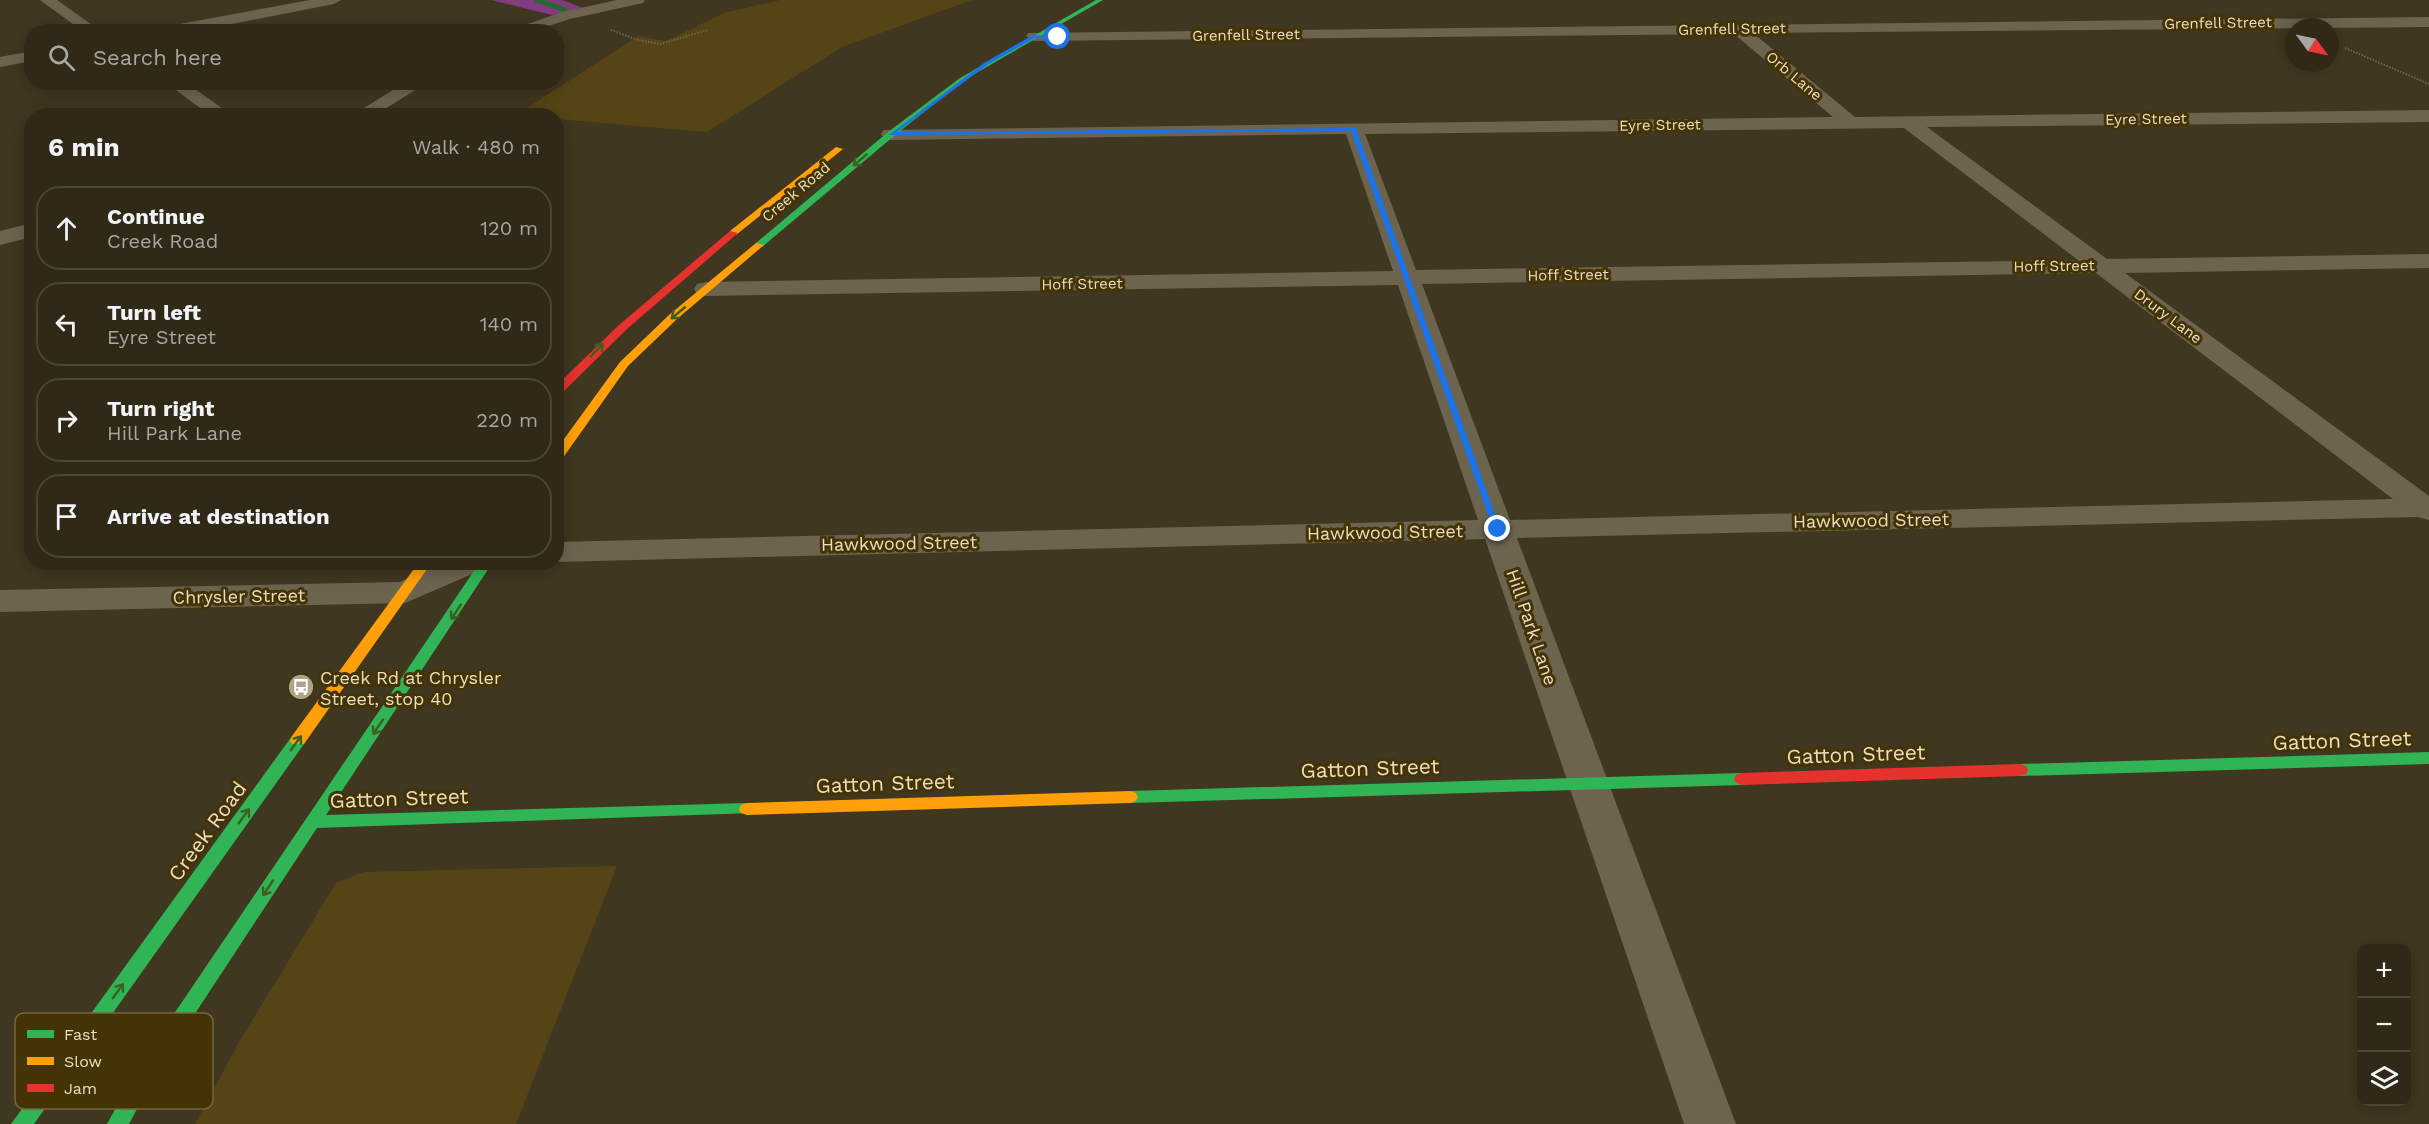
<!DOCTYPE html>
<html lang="en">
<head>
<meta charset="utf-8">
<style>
	:root { --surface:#302918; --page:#383121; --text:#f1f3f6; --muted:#a8a6a2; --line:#4b4537 }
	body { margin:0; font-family:"Work Sans",sans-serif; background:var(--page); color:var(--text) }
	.controls { position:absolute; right:18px; bottom:18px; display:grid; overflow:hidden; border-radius:12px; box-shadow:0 3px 15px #0003 }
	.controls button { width:54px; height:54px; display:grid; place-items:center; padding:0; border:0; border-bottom:2px solid var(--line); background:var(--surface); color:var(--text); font:30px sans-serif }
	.compass { position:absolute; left:2285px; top:18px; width:54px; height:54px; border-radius:50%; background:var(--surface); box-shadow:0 3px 15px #0003; rotate:123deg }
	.stop { position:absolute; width:18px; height:18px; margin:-14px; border:4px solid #1a73e8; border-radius:50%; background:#fff }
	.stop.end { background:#1a73e8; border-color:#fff; box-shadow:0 2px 6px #0008 }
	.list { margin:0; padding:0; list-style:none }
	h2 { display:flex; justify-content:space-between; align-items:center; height:78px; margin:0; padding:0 24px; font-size:26px }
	h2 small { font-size:20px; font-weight:400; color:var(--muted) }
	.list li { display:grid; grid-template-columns:39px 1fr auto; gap:18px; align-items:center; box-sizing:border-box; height:84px; margin:0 12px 12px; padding:0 12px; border:2px solid var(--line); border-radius:24px }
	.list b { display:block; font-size:22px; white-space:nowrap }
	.list p { margin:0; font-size:20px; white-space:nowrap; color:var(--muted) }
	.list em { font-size:20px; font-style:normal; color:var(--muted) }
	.icon { flex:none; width:33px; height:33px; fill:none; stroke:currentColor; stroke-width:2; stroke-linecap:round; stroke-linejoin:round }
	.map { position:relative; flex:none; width:2429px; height:1124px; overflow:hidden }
	.search { position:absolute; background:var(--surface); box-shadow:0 3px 15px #0003; left:24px; top:24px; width:540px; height:66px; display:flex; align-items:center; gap:15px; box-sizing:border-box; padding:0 21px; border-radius:24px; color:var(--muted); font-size:22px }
	.panel { position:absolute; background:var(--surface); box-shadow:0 3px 15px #0003; left:24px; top:108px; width:540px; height:462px; border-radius:24px }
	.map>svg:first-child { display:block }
	.built { fill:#564416 }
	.green { fill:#833a81 }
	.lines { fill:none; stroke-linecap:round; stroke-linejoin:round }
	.stream { stroke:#206c2d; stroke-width:5 }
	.path { stroke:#6d6553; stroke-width:2; stroke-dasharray:1.5 1.5; stroke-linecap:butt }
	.street { fill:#6d6450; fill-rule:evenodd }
	.fast { fill:#30b455; fill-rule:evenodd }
	.slow { fill:#ff9f0a; fill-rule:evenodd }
	.jam { fill:#e5322d; fill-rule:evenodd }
	.oneway { stroke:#3d6021 }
	.route { fill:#1a73e8 }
	.labels { text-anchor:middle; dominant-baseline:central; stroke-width:6; stroke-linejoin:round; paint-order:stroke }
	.far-street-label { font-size:15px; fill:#eadec2; stroke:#443305 }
	.street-label { font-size:18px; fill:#eadec2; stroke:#443305 }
	.poi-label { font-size:18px; fill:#eadec2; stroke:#443305; text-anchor:start }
	.near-street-label { font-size:21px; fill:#eadec2; stroke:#443305 }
	.key { fill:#443305; stroke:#76663e; stroke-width:1.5 }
	.key-label { font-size:16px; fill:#eadec2 }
</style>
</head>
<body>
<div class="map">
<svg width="2429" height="1124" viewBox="0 0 2429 1124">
	<rect width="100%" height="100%" fill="#403720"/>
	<!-- built -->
	<path class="built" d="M 780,0 L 972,0 L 842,47 L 707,132 L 557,119 L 556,116 L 516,115 L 638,36 L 666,41 L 724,13 Z
		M 617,866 L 516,1124 L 195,1124 L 239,1042 L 336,883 L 364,872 Z"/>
	<!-- green -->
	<path class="green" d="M 491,0 L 562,0 L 583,8 L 552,15 Z"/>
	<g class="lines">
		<!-- stream -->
		<path class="stream" d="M 537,0 L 565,10"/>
		<!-- path -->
		<path class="path" d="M 507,0 L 520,5
			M 611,30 L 638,40 L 661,44 L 707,30
			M 2345,48 L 2429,84"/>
		<!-- street -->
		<path class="street" d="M 40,0 L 57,0 L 102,32 L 84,32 Z
			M 310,0 L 341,0 L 334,4 L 191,32 L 156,32 L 163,27 Z
			M 617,0 L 645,0 L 643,3 L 570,19 L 530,32 L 505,32 L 562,12 Z
			M 2429,17 L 2429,27 L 1753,33 L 1855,117 L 2429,110 L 2429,122 L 1927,127 L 2107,259 L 2429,254 L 2429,268 L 2125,273 L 2429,496 L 2429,520 L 2417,517 L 1517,538 L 1736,1124 L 1684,1124 L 1485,539 L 556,562 L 556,542 L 1478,520 L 1398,285 L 706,296 L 697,294 L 694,289 L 697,284 L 706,282 L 1393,271 L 1346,134 L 891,140 L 884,138 L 881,134 L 884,130 L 1833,117 L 1734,34 L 1034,41 L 1026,36 L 1028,33 ZM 1904,128 L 2078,260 L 1416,270 L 1365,134 ZM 2096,273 L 2393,499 L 1510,520 L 1422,284 Z
			M 32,51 L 32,61 L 0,67 L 0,57 Z
			M 165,82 L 185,82 L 233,116 L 211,116 Z
			M 406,82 L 428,82 L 374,116 L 351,116 Z
			M 32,223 L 32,237 L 0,245 L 0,231 Z
			M 443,562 L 488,562 L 484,569 L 405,603 L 0,612 L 0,590 L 400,582 Z"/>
		<!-- fast -->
		<path class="fast" d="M 1096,0 L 1103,0 L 964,80 L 894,136 L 762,247 L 756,247 L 756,243 L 888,132 L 960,78 Z
			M 480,562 L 493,562 L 326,815 L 747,803 L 753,805 L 755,809 L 753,813 L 317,828 L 156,1073 L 129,1124 L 107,1124 L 142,1061 Z
			M 298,734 L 304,736 L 306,740 L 304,744 L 34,1124 L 11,1124 L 292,736 Z
			M 2429,752 L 2429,764 L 2020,776 L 2014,774 L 2012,770 L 2014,766 L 2020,764 Z
			M 1742,773 L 1748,775 L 1750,779 L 1748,783 L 1742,785 L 1130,803 L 1124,801 L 1122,797 L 1124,793 L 1130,791 Z"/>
		<!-- slow -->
		<path class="slow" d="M 836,147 L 843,149 L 736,235 L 730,235 L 730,231 Z
			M 756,243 L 764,245 L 677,319 L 628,366 L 560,462 L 556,463 L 556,450 L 620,362 L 669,315 Z
			M 419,562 L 432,562 L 304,744 L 292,744 L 290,740 L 292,736 Z
			M 1130,791 L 1136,793 L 1138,797 L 1136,801 L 1130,803 L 747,815 L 741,813 L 739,809 L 741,805 L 747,803 Z"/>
		<!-- jam -->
		<path class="jam" d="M 730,231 L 738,233 L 627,329 L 560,395 L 556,396 L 556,386 L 619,325 Z
			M 2020,764 L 2026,766 L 2028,770 L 2026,774 L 2020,776 L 1742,785 L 1736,783 L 1734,779 L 1736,775 L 1742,773 Z"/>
	</g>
	<!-- one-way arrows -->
	<defs><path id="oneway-shaft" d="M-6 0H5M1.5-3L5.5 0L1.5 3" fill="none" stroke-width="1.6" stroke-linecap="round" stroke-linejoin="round" transform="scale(1.5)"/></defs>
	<g class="oneway">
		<use href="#oneway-shaft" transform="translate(860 160) rotate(140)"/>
		<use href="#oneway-shaft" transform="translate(678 313) rotate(140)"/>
		<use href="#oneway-shaft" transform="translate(597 350) rotate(-46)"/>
		<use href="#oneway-shaft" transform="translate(456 612) rotate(123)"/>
		<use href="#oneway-shaft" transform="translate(378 727) rotate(124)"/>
		<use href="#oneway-shaft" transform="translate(296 743) rotate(-54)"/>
		<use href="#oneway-shaft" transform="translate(244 816) rotate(-54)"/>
		<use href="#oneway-shaft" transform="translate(268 888) rotate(124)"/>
		<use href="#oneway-shaft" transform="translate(118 991) rotate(-54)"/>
	</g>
	<!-- route -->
	<path class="route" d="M 1033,35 L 1060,37 L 1035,38 L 987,65 L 897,132 L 1356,128 L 1501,531 L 1493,529 L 1351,131 L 889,135 L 984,63 Z"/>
	<!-- icons -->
	<defs>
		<g id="bus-disc" transform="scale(1.35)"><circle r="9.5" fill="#aea489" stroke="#443305"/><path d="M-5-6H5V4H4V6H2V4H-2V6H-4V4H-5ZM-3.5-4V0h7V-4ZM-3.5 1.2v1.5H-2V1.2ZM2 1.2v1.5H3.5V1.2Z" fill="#fff"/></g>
	</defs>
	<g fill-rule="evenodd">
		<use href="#bus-disc" x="301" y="687"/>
	</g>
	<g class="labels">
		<!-- far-street labels -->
		<g class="far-street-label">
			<text transform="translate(2218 23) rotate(-1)">Grenfell Street</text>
			<text transform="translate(1732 29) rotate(-1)">Grenfell Street</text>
			<text transform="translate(1246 35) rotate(-1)">Grenfell Street</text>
			<text transform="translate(1794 76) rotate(40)">Orb Lane</text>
			<text transform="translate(2146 119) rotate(-1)">Eyre Street</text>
			<text transform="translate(1660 125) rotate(-1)">Eyre Street</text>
			<text transform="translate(796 192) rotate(-40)">Creek Road</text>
			<text transform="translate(2054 266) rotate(-1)">Hoff Street</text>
			<text transform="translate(1568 275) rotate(-1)">Hoff Street</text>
			<text transform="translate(1082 284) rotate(-1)">Hoff Street</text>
			<text transform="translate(2168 316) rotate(37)">Drury Lane</text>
		</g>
		<!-- street labels -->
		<g class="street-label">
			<text transform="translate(1871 520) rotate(-1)">Hawkwood Street</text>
			<text transform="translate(1385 532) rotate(-1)">Hawkwood Street</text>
			<text transform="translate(899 543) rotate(-1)">Hawkwood Street</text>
			<text transform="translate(239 596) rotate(-1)">Chrysler Street</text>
			<text transform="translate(1532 627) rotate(71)">Hill Park Lane</text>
		</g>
		<!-- poi labels -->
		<g class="poi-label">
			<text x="320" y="677">Creek Rd at Chrysler<tspan x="320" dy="21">Street, stop 40</tspan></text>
		</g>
		<!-- near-street labels -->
		<g class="near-street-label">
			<text transform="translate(2342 740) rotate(-2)">Gatton Street</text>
			<text transform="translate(1856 754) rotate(-2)">Gatton Street</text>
			<text transform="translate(1370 768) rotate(-2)">Gatton Street</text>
			<text transform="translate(885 783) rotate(-2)">Gatton Street</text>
			<text transform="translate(399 798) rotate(-2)">Gatton Street</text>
			<text transform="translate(207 831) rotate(-54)">Creek Road</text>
		</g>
	</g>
	<!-- legend -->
	<rect x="15" y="1013" width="198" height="96" rx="9" class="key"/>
	<rect x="27" y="1030" width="27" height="8" fill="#30b455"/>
	<rect x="27" y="1057" width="27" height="8" fill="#ff9f0a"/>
	<rect x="27" y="1084" width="27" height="8" fill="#e5322d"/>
	<g class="key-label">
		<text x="64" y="1040">Fast</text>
		<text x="64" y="1067">Slow</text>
		<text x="64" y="1094">Jam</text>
	</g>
</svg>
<div class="controls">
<button>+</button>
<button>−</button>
<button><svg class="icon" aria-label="layers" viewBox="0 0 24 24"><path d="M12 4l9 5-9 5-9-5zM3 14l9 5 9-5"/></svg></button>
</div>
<svg class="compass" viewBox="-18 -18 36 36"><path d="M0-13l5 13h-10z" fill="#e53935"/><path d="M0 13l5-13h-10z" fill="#a8a6a2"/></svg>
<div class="stop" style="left:1058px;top:37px"></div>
<div class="stop end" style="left:1498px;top:529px"></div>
<div class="search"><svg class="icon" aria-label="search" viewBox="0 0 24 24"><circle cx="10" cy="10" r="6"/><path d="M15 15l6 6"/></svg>Search here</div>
<section class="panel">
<h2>6 min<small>Walk · 480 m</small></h2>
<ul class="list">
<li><svg class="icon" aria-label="ahead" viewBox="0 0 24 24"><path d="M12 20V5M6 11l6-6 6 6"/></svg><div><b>Continue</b><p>Creek Road</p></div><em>120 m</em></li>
<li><svg class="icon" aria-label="left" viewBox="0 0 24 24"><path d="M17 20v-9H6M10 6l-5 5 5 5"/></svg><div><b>Turn left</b><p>Eyre Street</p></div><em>140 m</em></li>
<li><svg class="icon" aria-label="right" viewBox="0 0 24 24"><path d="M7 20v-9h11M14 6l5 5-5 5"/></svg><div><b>Turn right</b><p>Hill Park Lane</p></div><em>220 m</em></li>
<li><svg class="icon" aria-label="arrive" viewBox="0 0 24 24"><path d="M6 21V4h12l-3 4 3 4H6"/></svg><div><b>Arrive at destination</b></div></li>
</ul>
</section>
</div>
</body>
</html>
